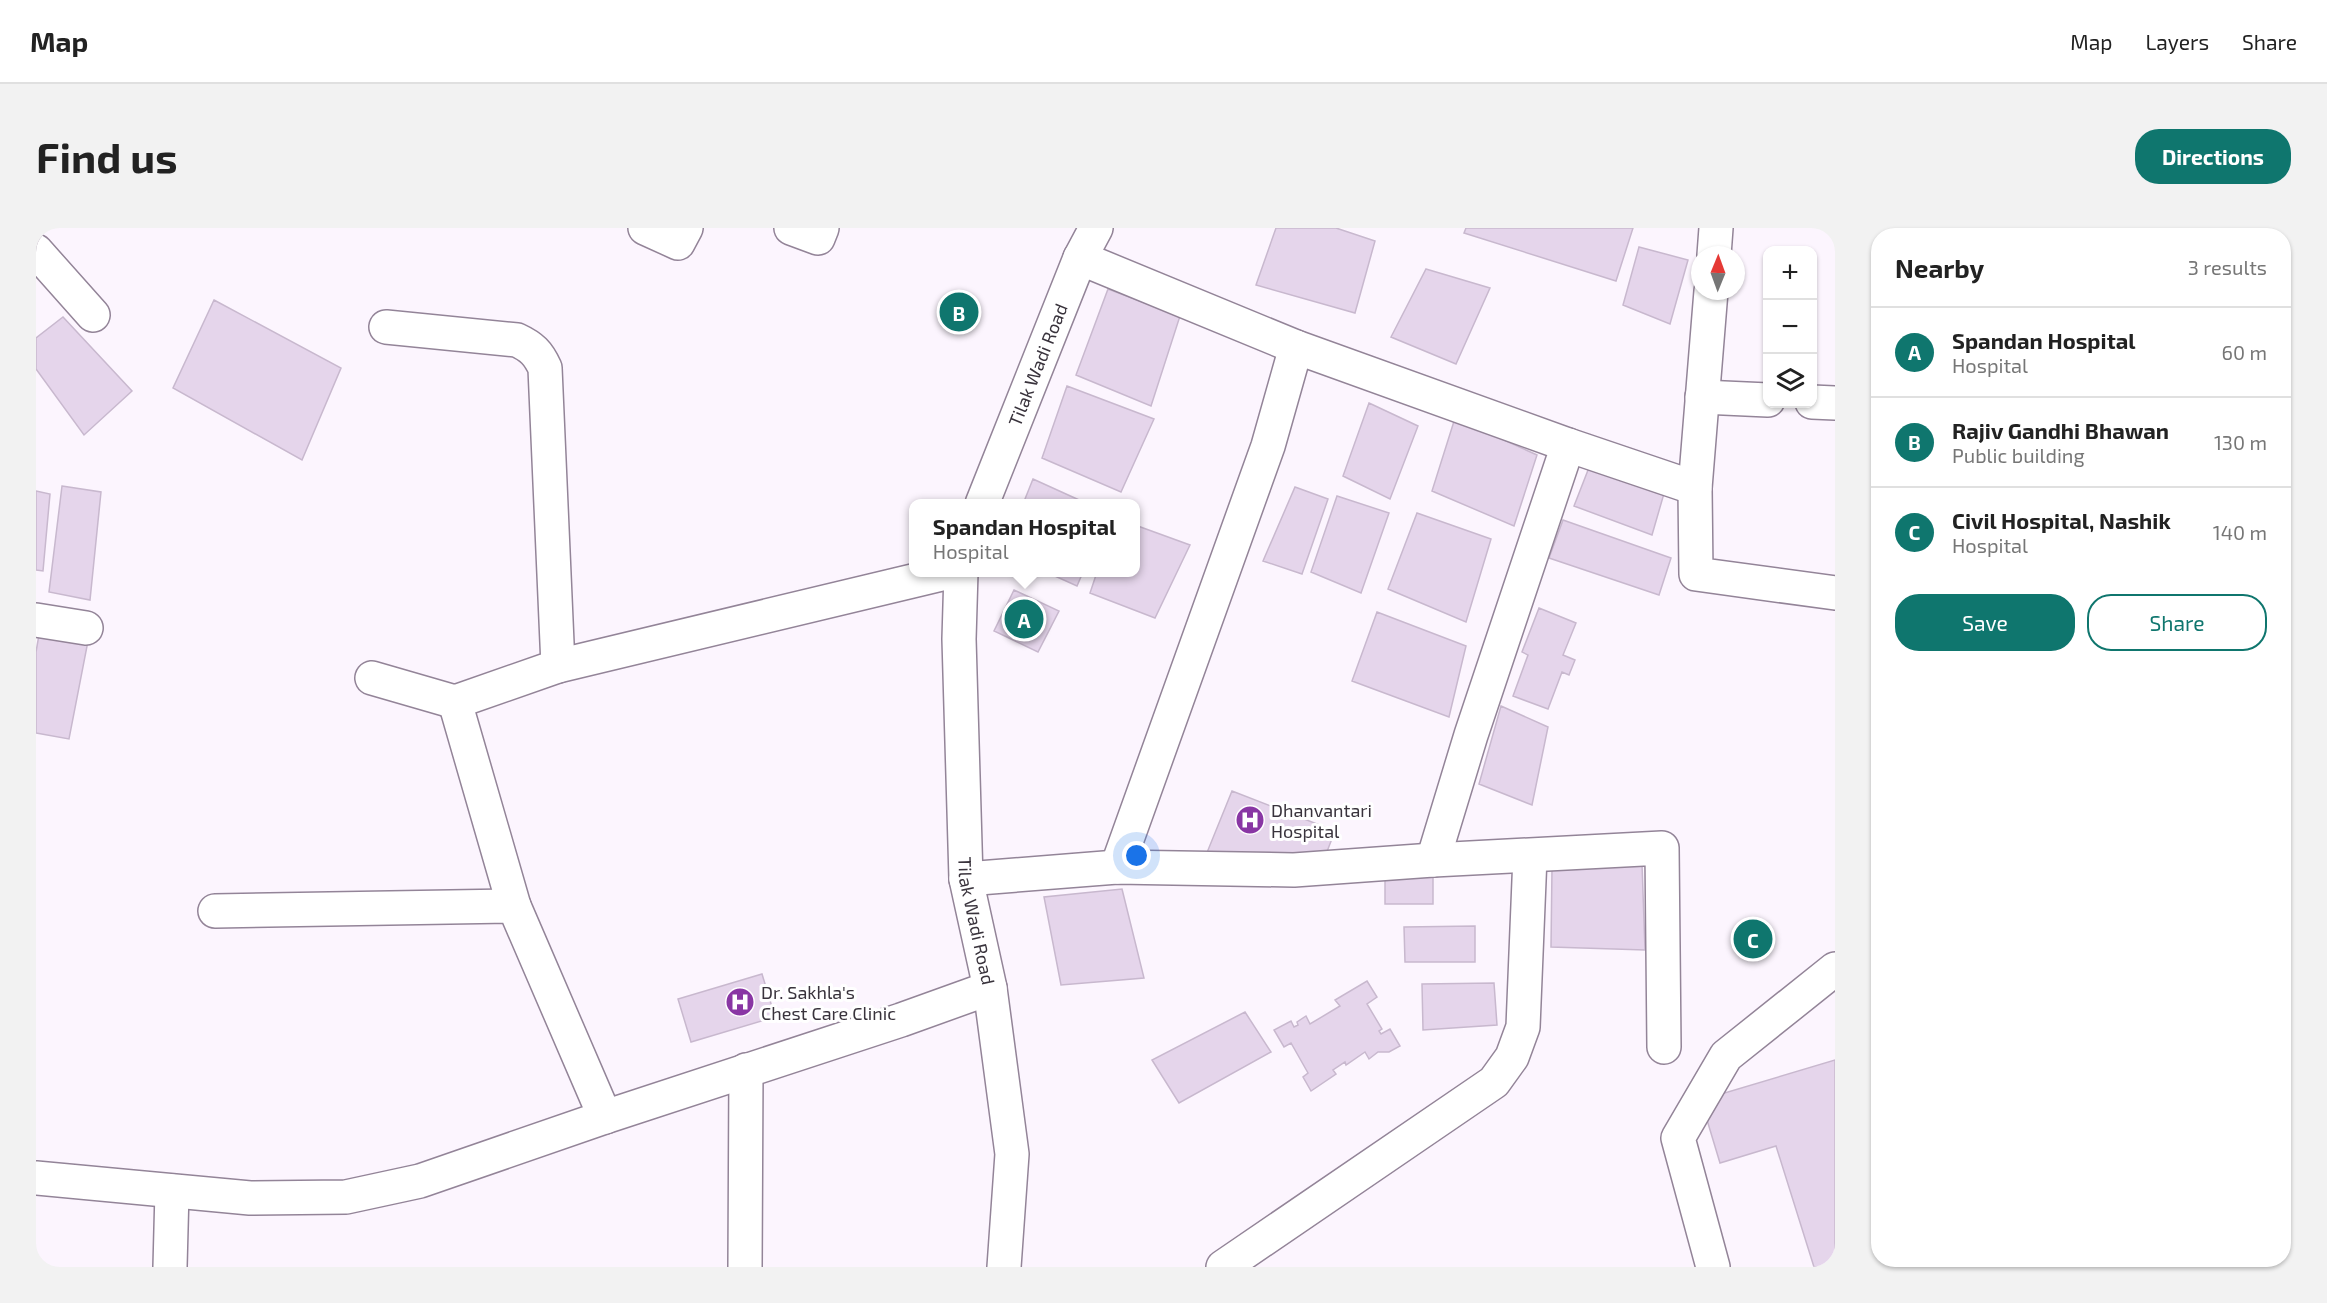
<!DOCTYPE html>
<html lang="en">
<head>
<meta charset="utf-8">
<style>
	:root { --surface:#fff; --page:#f2f2f2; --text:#222; --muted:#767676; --line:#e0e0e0; --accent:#0f766e }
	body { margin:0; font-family:"Exo 2",sans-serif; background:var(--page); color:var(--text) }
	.controls { position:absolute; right:18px; top:18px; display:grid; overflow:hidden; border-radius:12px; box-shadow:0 2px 4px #0004 }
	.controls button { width:54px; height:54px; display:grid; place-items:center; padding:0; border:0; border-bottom:2px solid var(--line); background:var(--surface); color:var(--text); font:30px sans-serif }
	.compass { position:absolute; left:1655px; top:18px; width:54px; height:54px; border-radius:50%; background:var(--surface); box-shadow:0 2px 4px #0004; rotate:1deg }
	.you { position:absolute; left:1101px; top:628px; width:21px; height:21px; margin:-15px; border:4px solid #fff; border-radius:50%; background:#1a73e8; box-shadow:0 0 0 9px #1a73e833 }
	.badge { display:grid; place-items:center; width:39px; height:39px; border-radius:50%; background:var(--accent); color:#fff; font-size:20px; font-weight:700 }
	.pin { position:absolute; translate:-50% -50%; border:3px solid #fff; box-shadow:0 2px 6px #0006 }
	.popup { position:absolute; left:873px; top:271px; width:231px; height:78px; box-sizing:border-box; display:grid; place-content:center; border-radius:12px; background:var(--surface); filter:drop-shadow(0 2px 4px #0005); font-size:20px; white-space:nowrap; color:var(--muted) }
	.popup b { font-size:22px; color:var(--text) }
	.popup::after { content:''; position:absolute; left:50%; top:100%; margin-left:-12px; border:12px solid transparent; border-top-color:var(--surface) }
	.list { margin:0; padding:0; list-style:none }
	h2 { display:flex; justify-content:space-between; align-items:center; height:78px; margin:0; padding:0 24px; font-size:26px }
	h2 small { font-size:20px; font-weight:400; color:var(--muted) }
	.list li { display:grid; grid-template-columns:39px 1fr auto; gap:18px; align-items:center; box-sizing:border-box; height:90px; padding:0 24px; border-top:2px solid var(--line) }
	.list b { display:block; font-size:22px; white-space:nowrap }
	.list p { margin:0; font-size:20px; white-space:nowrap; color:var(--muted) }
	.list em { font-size:20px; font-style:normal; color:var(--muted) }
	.actions { display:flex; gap:12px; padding:18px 24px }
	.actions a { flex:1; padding:14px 0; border:2px solid var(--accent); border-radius:24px; text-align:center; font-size:21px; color:var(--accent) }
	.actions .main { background:var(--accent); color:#fff }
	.icon { flex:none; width:33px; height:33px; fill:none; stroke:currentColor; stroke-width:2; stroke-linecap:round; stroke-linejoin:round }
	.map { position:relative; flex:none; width:1799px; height:1039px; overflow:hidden; border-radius:24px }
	header { display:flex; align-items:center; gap:36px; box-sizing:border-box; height:84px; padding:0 30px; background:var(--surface); border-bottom:2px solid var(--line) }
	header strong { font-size:28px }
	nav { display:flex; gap:33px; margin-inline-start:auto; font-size:21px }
	.intro { display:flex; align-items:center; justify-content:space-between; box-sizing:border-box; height:144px; padding:0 36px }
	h1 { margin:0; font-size:42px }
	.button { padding:15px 27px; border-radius:24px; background:var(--accent); color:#fff; font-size:21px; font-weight:700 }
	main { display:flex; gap:36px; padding:0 36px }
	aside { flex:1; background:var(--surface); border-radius:24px; box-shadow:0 2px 4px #0004 }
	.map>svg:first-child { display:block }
	.building { fill:#e5d5eb; stroke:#c8b8ce; stroke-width:1.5 }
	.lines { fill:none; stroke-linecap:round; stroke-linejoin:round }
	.minor-casing { stroke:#938498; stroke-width:36 }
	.minor { stroke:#fff; stroke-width:33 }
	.labels { text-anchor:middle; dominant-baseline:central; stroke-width:6; stroke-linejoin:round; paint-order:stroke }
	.street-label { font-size:18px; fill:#39333c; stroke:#fff }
	.poi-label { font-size:18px; fill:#39333c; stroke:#fff; text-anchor:start }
</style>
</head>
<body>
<header>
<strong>Map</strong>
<nav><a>Map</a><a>Layers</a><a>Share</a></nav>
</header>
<div class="intro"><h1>Find us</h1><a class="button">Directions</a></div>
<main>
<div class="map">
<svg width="1799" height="1039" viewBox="0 0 1799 1039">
	<rect width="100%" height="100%" fill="#fcf5fe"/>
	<!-- building -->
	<path class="building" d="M 1240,0 L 1300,0 L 1339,13 L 1319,85 L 1220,57 Z
		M 1430,0 L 1597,0 L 1580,53 L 1428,5 Z
		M 1603,19 L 1652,32 L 1634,96 L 1587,77 Z
		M 1390,41 L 1454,60 L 1420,136 L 1355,109 Z
		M 1072,61 L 1144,88 L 1115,178 L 1040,147 Z
		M 178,72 L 305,140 L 266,232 L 137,160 Z
		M 27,89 L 96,163 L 48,207 L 0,141 L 0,110 Z
		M 1031,158 L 1118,191 L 1085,264 L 1006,230 Z
		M 1333,175 L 1382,198 L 1354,271 L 1307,248 Z
		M 1419,190 L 1501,227 L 1478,298 L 1396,263 Z
		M 1554,237 L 1629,262 L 1616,307 L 1538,278 Z
		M 997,251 L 1052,276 L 987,276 Z
		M 26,258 L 65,264 L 54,372 L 13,364 Z
		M 1259,259 L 1292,271 L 1266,346 L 1227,333 Z
		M 0,263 L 14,266 L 7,343 L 0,342 Z
		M 1301,268 L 1353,285 L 1325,365 L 1275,344 Z
		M 1381,285 L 1455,311 L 1430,394 L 1352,361 Z
		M 1527,292 L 1635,330 L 1623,367 L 1513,330 Z
		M 1099,297 L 1154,317 L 1119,390 L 1054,365 L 1061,344 L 1099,344 Z
		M 1010,344 L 1047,344 L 1041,358 Z
		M 978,362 L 1023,383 L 1002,424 L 958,403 Z
		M 1503,380 L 1540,395 L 1527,427 L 1539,432 L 1533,447 L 1526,444 L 1512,481 L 1477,468 L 1492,427 L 1486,424 Z
		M 1341,384 L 1430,418 L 1413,489 L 1316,453 Z
		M 4,401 L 53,408 L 33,511 L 0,505 L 0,424 Z
		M 1465,478 L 1512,499 L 1496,577 L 1443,556 Z
		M 1196,563 L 1299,603 L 1285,639 L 1170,627 Z
		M 1606,636 L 1609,722 L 1515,719 L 1516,640 Z
		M 1349,641 L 1397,641 L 1397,676 L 1349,676 Z
		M 1086,661 L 1108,750 L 1025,757 L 1008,669 Z
		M 1439,698 L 1439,734 L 1369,734 L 1368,699 Z
		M 726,746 L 739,789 L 655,814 L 642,771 Z
		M 1331,753 L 1341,769 L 1331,776 L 1346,801 L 1343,803 L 1345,806 L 1354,801 L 1364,818 L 1353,824 L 1342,824 L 1333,831 L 1329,824 L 1310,837 L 1309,834 L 1297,842 L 1300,846 L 1275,863 L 1267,849 L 1272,845 L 1255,815 L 1248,819 L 1238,802 L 1255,793 L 1258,799 L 1262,797 L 1261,794 L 1270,788 L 1274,796 L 1304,778 L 1299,772 Z
		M 1458,755 L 1461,797 L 1387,802 L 1386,756 Z
		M 1209,784 L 1235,824 L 1143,875 L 1116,832 Z
		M 1799,832 L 1799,1039 L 1778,1039 L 1740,918 L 1684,935 L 1665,872 Z"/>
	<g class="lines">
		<!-- minor casing -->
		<g class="minor-casing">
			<g id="minor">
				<path d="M 609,0 L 642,15 L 650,0"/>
				<path d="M 755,0 L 782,10 L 786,0"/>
				<path d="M 0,23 L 57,87"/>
				<path d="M 1678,27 L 1680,0"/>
				<path d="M 1044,30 L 1260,119 L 1532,217 L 1435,507 L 1397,632"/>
				<path d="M 1675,63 L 1659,260 L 1660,346 L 1799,365"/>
				<path d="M 1666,169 L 1732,172"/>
				<path d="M 1776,174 L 1799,175"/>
				<path d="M 1532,217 L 1659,260"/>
				<path id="s1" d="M 946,276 L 1044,30 L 1060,0"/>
				<path id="s2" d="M 925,344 L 923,411 L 930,651 L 954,760 L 976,926 L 968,1039"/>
				<path d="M 0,392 L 50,400"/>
				<path d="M 522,438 L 914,344"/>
				<path d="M 336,450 L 419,474 L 522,438 L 509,140 C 502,125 496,119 481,112 L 350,99"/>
				<path d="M 419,474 L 478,678"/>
				<path d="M 1081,639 L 1232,218 L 1260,119"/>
				<path d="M 930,651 L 1081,639 L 1258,642 L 1397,632 L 1626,620 L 1628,819"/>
				<path d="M 179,683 L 478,678 L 569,889"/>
				<path d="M 0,950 L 214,970 L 310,969 L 384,953 L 569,889 L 865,792 L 954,760"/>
				<path d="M 134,1039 L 136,963"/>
				<path d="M 709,1039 L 710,842"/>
				<path d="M 1187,1039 L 1458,854 L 1476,829 L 1487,799 L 1494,628"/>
				<path d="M 1677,1039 L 1642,910 L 1690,828 L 1799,741"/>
			</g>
		</g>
		<!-- minor -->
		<use href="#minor" class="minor"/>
	</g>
	<!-- icons -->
	<defs>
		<g id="hospital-disc" transform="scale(1.5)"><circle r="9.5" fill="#8936a4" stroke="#fff"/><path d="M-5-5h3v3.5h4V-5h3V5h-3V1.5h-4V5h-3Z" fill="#fff"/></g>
	</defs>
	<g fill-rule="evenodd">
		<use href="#hospital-disc" x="1214" y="592"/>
		<use href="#hospital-disc" x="704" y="774"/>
	</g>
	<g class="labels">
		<!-- street labels -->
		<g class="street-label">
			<text stroke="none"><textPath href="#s1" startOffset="150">Tilak Wadi Road</textPath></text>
			<text stroke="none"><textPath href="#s2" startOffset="350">Tilak Wadi Road</textPath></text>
		</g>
		<!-- poi labels -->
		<g class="poi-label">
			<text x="1235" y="582">Dhanvantari<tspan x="1235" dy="21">Hospital</tspan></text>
			<text x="725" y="764">Dr. Sakhla's<tspan x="725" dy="21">Chest Care Clinic</tspan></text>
		</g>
	</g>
</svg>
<div class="controls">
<button>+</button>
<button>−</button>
<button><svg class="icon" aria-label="layers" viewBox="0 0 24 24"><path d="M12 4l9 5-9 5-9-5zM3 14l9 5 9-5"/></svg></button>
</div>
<svg class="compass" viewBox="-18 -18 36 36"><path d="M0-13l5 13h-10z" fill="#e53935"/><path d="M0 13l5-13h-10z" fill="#767676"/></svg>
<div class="you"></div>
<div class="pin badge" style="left:988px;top:391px">A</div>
<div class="popup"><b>Spandan Hospital</b>Hospital</div>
<div class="pin badge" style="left:923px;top:84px">B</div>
<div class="pin badge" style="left:1717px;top:711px">C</div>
</div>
<aside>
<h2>Nearby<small>3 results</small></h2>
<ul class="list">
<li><span class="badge">A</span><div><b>Spandan Hospital</b><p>Hospital</p></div><em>60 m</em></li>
<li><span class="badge">B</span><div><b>Rajiv Gandhi Bhawan</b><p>Public building</p></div><em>130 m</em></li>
<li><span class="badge">C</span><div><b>Civil Hospital, Nashik</b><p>Hospital</p></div><em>140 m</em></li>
</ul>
<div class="actions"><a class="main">Save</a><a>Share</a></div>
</aside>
</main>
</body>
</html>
